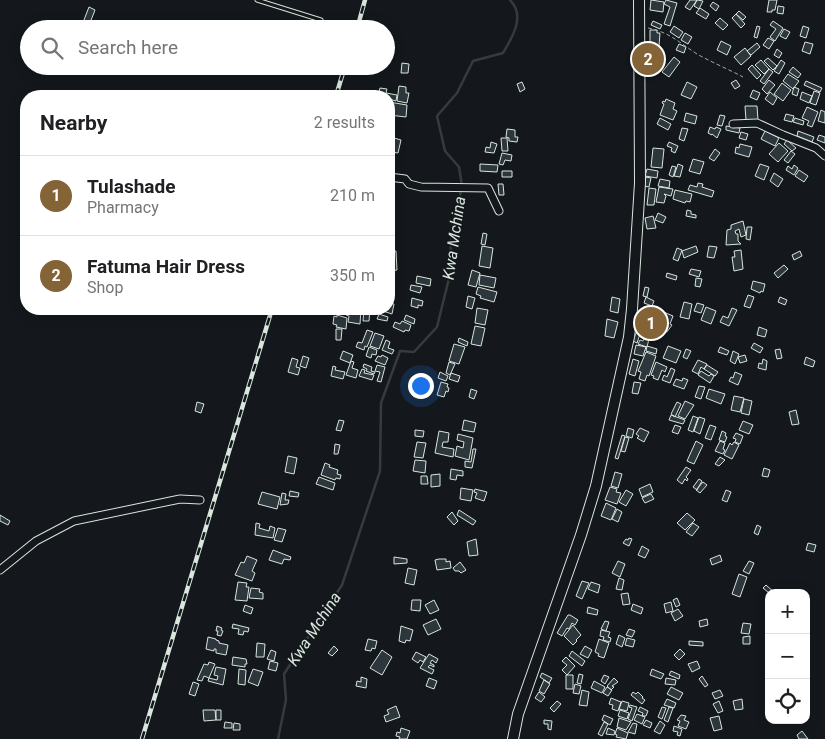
<!DOCTYPE html>
<html lang="en">
<head>
<meta charset="utf-8">
<style>
	:root { --surface:#fff; --page:#f6f6f6; --text:#202124; --muted:#757577; --line:#e0e0e0; --accent:#846436 }
	body { margin:0; font-family:Roboto,sans-serif; background:var(--page); color:var(--text) }
	.controls { position:absolute; right:15px; bottom:15px; display:grid; overflow:hidden; border-radius:10px; box-shadow:0 2px 12px #0003 }
	.controls button { width:45px; height:45px; display:grid; place-items:center; padding:0; border:0; border-bottom:1px solid var(--line); background:var(--surface); color:var(--text); font:25px sans-serif }
	.you { position:absolute; left:420px; top:385px; width:18px; height:18px; margin:-12px; border:4px solid #fff; border-radius:50%; background:#1a73e8; box-shadow:0 0 0 8px #1a73e833 }
	.badge { display:grid; place-items:center; width:32px; height:32px; border-radius:50%; background:var(--accent); color:#fff; font-size:16px; font-weight:700 }
	.pin { position:absolute; translate:-50% -50%; border:2px solid #fff; box-shadow:0 1px 5px #0006 }
	.list { margin:0; padding:0; list-style:none }
	h2 { display:flex; justify-content:space-between; align-items:center; height:65px; margin:0; padding:0 20px; font-size:21px }
	h2 small { font-size:16px; font-weight:400; color:var(--muted) }
	.list li { display:grid; grid-template-columns:32px 1fr auto; gap:15px; align-items:center; box-sizing:border-box; height:80px; padding:0 20px; border-top:1px solid var(--line) }
	.list b { display:block; font-size:19px; white-space:nowrap }
	.list p { margin:0; font-size:16px; white-space:nowrap; color:var(--muted) }
	.list em { font-size:16px; font-style:normal; color:var(--muted) }
	.icon { flex:none; width:28px; height:28px; fill:none; stroke:currentColor; stroke-width:2; stroke-linecap:round; stroke-linejoin:round }
	.map { position:relative; flex:none; width:825px; height:739px; overflow:hidden }
	.search { position:absolute; background:var(--surface); box-shadow:0 2px 12px #0003; left:20px; top:20px; width:375px; height:55px; display:flex; align-items:center; gap:12px; box-sizing:border-box; padding:0 18px; border-radius:28px; color:var(--muted); font-size:19px }
	.panel { position:absolute; background:var(--surface); box-shadow:0 2px 12px #0003; left:20px; top:90px; width:375px; height:225px; border-radius:20px }
	.map>svg:first-child { display:block }
	.lines { fill:none; stroke-linecap:round; stroke-linejoin:round }
	.stream { stroke:#363b3e; stroke-width:2.5 }
	.building { fill:#2c363c; stroke:#d8e6dc }
	.lane-casing { stroke:#d8e6dc; stroke-width:5 }
	.street-casing { stroke:#d8e6dc; stroke-width:9 }
	.secondary-casing { stroke:#d8e6dc; stroke-width:12 }
	.path { stroke:#9da8a2; stroke-width:1; stroke-dasharray:4 2.5; stroke-linecap:butt }
	.lane { stroke:#14181c; stroke-width:3 }
	.street { stroke:#14181c; stroke-width:7 }
	.secondary { stroke:#14181c; stroke-width:10 }
	.rail-casing { stroke:#d8e6dc; stroke-width:4.5 }
	.rail { stroke:#14181c; stroke-width:2.5; stroke-dasharray:8; stroke-linecap:butt }
	.labels { text-anchor:middle; dominant-baseline:central; stroke-width:4; stroke-linejoin:round; paint-order:stroke }
	.water-label { font-size:16px; font-style:italic; fill:#d8e6dc; stroke:#14181c }
</style>
</head>
<body>
<div class="map">
<svg width="825" height="739" viewBox="0 0 825 739">
	<rect width="100%" height="100%" fill="#14181c"/>
	<g class="lines">
		<!-- stream -->
		<path class="stream" d="M 278,739 L 286,700 L 284,674 L 342,585 L 380,471 L 381,403 L 400,351 L 414,352 L 437,327 L 453,262 L 450,244 L 462,186 L 459,167 L 445,151 L 437,116 L 457,93 L 473,61 L 503,53 C 512,38 526,16 510,0"/>
	</g>
	<!-- building -->
	<path class="building" d="M 651,0 L 664,2 L 663,12 L 650,10 Z
		M 666,0 L 677,3 L 670,26 L 664,24 L 670,7 L 664,4 Z
		M 690,0 L 697,0 L 690,10 L 685,7 Z
		M 697,0 L 703,1 L 699,9 L 694,6 Z
		M 769,0 L 777,0 L 775,10 L 772,10 L 772,12 L 767,12 Z
		M 713,2 L 719,6 L 716,11 L 710,6 Z
		M 778,6 L 784,7 L 783,14 L 777,13 Z
		M 89,7 L 95,10 L 88,28 L 82,25 Z
		M 700,8 L 709,14 L 706,19 L 696,13 Z
		M 739,11 L 746,17 L 743,20 L 736,14 Z
		M 736,14 L 745,24 L 741,28 L 732,18 Z
		M 720,18 L 728,25 L 723,30 L 715,23 Z
		M 653,21 L 662,25 L 660,29 L 651,25 Z
		M 773,21 L 783,28 L 775,41 L 770,37 L 776,29 L 770,25 Z
		M 674,26 L 683,32 L 679,38 L 670,32 Z
		M 757,26 L 760,27 L 757,38 L 754,37 Z
		M 803,26 L 809,28 L 806,38 L 800,36 Z
		M 784,29 L 790,32 L 786,39 L 780,36 Z
		M 650,30 L 657,30 L 657,33 L 660,33 L 659,46 L 650,45 Z
		M 685,33 L 692,37 L 688,44 L 681,40 Z
		M 768,38 L 774,41 L 769,49 L 763,45 Z
		M 721,41 L 731,46 L 727,55 L 717,50 Z
		M 805,42 L 813,44 L 810,54 L 802,51 Z
		M 757,43 L 760,47 L 751,55 L 747,51 Z
		M 679,44 L 686,47 L 684,53 L 676,50 Z
		M 651,47 L 660,49 L 654,74 L 645,72 Z
		M 745,48 L 751,56 L 741,65 L 734,57 Z
		M 777,49 L 782,53 L 779,58 L 774,55 Z
		M 674,57 L 680,62 L 669,77 L 662,72 Z
		M 768,58 L 777,66 L 773,70 L 764,61 Z
		M 761,60 L 769,69 L 764,74 L 755,65 Z
		M 781,60 L 785,63 L 779,74 L 774,71 Z
		M 402,63 L 409,64 L 408,73 L 401,73 Z
		M 752,65 L 761,75 L 757,79 L 748,69 Z
		M 793,67 L 801,74 L 798,78 L 789,72 Z
		M 769,69 L 773,72 L 764,84 L 760,81 Z
		M 788,74 L 799,81 L 793,89 L 783,81 Z
		M 736,80 L 740,86 L 735,89 L 731,83 Z
		M 769,80 L 775,85 L 767,94 L 762,89 Z
		M 806,81 L 822,88 L 820,92 L 804,85 Z
		M 522,82 L 525,89 L 520,92 L 517,84 Z
		M 687,82 L 697,87 L 691,99 L 681,95 Z
		M 782,83 L 791,90 L 783,101 L 774,94 Z
		M 399,86 L 406,87 L 406,93 L 409,93 L 407,103 L 397,101 Z
		M 794,87 L 799,89 L 797,96 L 792,94 Z
		M 380,88 L 387,89 L 386,93 L 397,95 L 396,101 L 389,99 L 389,96 L 378,96 Z
		M 753,90 L 760,93 L 757,100 L 750,97 Z
		M 814,91 L 820,93 L 816,105 L 810,103 Z
		M 770,92 L 777,98 L 773,105 L 765,99 Z
		M 802,92 L 812,96 L 809,103 L 800,99 Z
		M 666,99 L 675,103 L 673,109 L 677,111 L 673,120 L 660,115 L 664,104 L 662,103 L 663,101 L 665,102 Z
		M 389,102 L 407,105 L 406,117 L 389,115 Z
		M 745,106 L 757,106 L 758,120 L 746,120 Z
		M 807,107 L 818,112 L 812,127 L 807,125 L 809,121 L 802,118 Z
		M 821,110 L 825,112 L 825,123 L 818,121 Z
		M 686,113 L 697,116 L 695,124 L 684,121 Z
		M 786,114 L 794,116 L 792,122 L 784,120 Z
		M 720,115 L 725,116 L 722,126 L 717,125 Z
		M 660,118 L 671,124 L 668,130 L 657,124 Z
		M 795,118 L 804,121 L 803,125 L 793,122 Z
		M 726,126 L 740,128 L 739,133 L 726,130 Z
		M 710,127 L 715,129 L 716,127 L 721,129 L 717,138 L 712,134 L 712,135 L 708,133 Z
		M 682,128 L 688,129 L 684,141 L 679,139 Z
		M 507,129 L 515,130 L 515,137 L 518,137 L 517,142 L 509,141 L 509,138 L 506,137 Z
		M 765,131 L 779,138 L 775,146 L 761,139 Z
		M 798,131 L 814,137 L 812,142 L 797,136 Z
		M 741,132 L 748,134 L 746,140 L 739,138 Z
		M 819,135 L 825,137 L 825,143 L 817,140 Z
		M 394,138 L 401,140 L 398,153 L 391,152 Z
		M 501,138 L 507,138 L 508,151 L 502,151 Z
		M 787,140 L 796,148 L 792,151 L 784,144 Z
		M 491,142 L 497,144 L 494,153 L 485,152 L 486,147 L 490,148 Z
		M 669,142 L 678,146 L 675,153 L 671,151 L 672,148 L 667,146 Z
		M 779,143 L 788,151 L 778,162 L 769,154 Z
		M 740,144 L 752,147 L 749,157 L 735,153 L 736,147 L 739,148 Z
		M 653,148 L 664,149 L 662,168 L 651,167 Z
		M 715,149 L 720,153 L 714,161 L 709,158 Z
		M 791,151 L 795,154 L 788,163 L 784,160 Z
		M 502,153 L 512,155 L 511,161 L 505,160 L 503,165 L 499,164 Z
		M 693,159 L 704,162 L 700,174 L 689,171 Z
		M 480,164 L 498,165 L 497,172 L 480,171 Z
		M 678,164 L 683,166 L 680,177 L 674,176 Z
		M 760,164 L 769,167 L 764,180 L 755,176 Z
		M 794,165 L 798,168 L 794,175 L 786,170 L 788,166 L 792,169 Z
		M 672,166 L 676,167 L 673,177 L 669,175 Z
		M 647,169 L 658,171 L 657,178 L 645,176 Z
		M 799,170 L 808,176 L 804,182 L 795,176 Z
		M 502,171 L 512,171 L 512,177 L 502,177 Z
		M 774,173 L 783,179 L 778,187 L 770,181 Z
		M 646,177 L 651,178 L 649,187 L 644,186 Z
		M 660,179 L 670,181 L 669,188 L 658,186 Z
		M 698,183 L 703,184 L 702,187 L 714,191 L 712,197 L 688,190 L 690,185 L 697,187 Z
		M 498,184 L 503,184 L 504,195 L 499,195 Z
		M 659,187 L 673,189 L 671,196 L 664,194 L 666,196 L 664,203 L 656,202 Z
		M 649,188 L 656,189 L 654,205 L 647,205 Z
		M 675,190 L 692,194 L 690,202 L 686,201 L 685,203 L 673,199 Z
		M 687,210 L 691,211 L 691,214 L 696,215 L 696,218 L 686,216 Z
		M 658,213 L 666,217 L 663,223 L 655,220 Z
		M 653,216 L 656,228 L 647,229 L 645,218 Z
		M 743,221 L 746,235 L 741,237 L 739,229 L 735,231 L 736,234 L 738,234 L 738,241 L 741,244 L 726,245 L 727,230 L 731,229 L 731,225 Z
		M 747,227 L 752,227 L 750,240 L 746,239 Z
		M 483,233 L 487,234 L 485,245 L 481,244 Z
		M 482,246 L 493,248 L 490,268 L 479,266 Z
		M 696,246 L 698,252 L 684,258 L 682,251 Z
		M 709,246 L 717,247 L 714,258 L 707,257 Z
		M 677,248 L 682,250 L 678,261 L 673,259 Z
		M 741,250 L 743,269 L 734,271 L 732,257 L 735,257 L 734,251 Z
		M 390,251 L 396,251 L 397,270 L 391,271 Z
		M 800,251 L 802,256 L 794,260 L 792,255 Z
		M 784,265 L 788,269 L 778,278 L 774,273 Z
		M 691,269 L 701,271 L 699,277 L 689,274 Z
		M 472,270 L 480,273 L 476,287 L 468,285 Z
		M 667,273 L 677,276 L 676,280 L 666,277 Z
		M 480,275 L 496,278 L 494,288 L 479,285 Z
		M 417,276 L 431,279 L 430,286 L 416,283 Z
		M 696,278 L 702,279 L 700,287 L 695,286 Z
		M 753,281 L 765,284 L 763,292 L 761,291 L 760,293 L 751,289 Z
		M 411,285 L 422,287 L 420,293 L 410,290 Z
		M 478,287 L 497,292 L 494,302 L 480,298 L 481,296 L 476,294 Z
		M 645,287 L 649,288 L 647,297 L 643,296 Z
		M 748,295 L 754,297 L 750,308 L 744,306 Z
		M 468,296 L 475,298 L 472,309 L 466,307 Z
		M 612,297 L 620,299 L 618,313 L 610,311 Z
		M 646,297 L 654,301 L 652,306 L 644,303 Z
		M 780,297 L 787,300 L 785,305 L 778,302 Z
		M 412,298 L 423,301 L 422,306 L 418,305 L 418,308 L 411,306 Z
		M 684,302 L 692,304 L 689,319 L 680,317 Z
		M 389,303 L 394,304 L 392,314 L 377,309 L 389,309 Z
		M 697,303 L 704,305 L 701,313 L 694,311 Z
		M 706,307 L 716,311 L 711,324 L 701,320 Z
		M 477,308 L 488,310 L 485,325 L 475,323 Z
		M 732,308 L 737,310 L 729,326 L 720,322 L 723,316 L 728,318 Z
		M 347,309 L 357,311 L 357,309 L 361,309 L 360,324 L 348,322 L 349,316 L 346,315 Z
		M 364,309 L 370,309 L 369,321 L 363,321 Z
		M 644,311 L 653,315 L 651,321 L 658,324 L 656,329 L 640,322 Z
		M 661,311 L 673,316 L 670,324 L 672,325 L 667,332 L 657,328 L 660,322 L 657,321 Z
		M 379,314 L 388,317 L 387,321 L 377,319 Z
		M 337,315 L 347,318 L 346,329 L 336,327 L 337,325 L 333,324 L 334,316 L 337,317 Z
		M 406,315 L 415,319 L 414,324 L 404,320 Z
		M 607,319 L 618,322 L 614,338 L 605,336 Z
		M 402,321 L 411,325 L 409,331 L 405,330 L 404,332 L 393,327 L 395,322 L 400,324 Z
		M 475,326 L 485,328 L 481,346 L 471,344 Z
		M 759,327 L 767,330 L 765,337 L 757,335 Z
		M 336,329 L 342,329 L 341,340 L 336,340 Z
		M 367,330 L 373,332 L 367,347 L 365,346 L 364,350 L 356,347 L 358,342 L 362,343 Z
		M 375,333 L 384,336 L 379,349 L 370,346 Z
		M 636,333 L 640,334 L 637,343 L 633,341 Z
		M 645,337 L 649,339 L 647,347 L 638,344 L 640,340 L 643,341 Z
		M 459,338 L 468,342 L 467,346 L 458,342 Z
		M 386,340 L 390,342 L 388,348 L 394,350 L 392,354 L 382,350 Z
		M 754,343 L 763,348 L 760,353 L 751,348 Z
		M 454,344 L 465,347 L 459,364 L 449,361 Z
		M 636,345 L 646,347 L 643,356 L 634,354 Z
		M 647,346 L 657,349 L 656,354 L 646,351 Z
		M 668,346 L 681,351 L 676,363 L 663,358 Z
		M 369,347 L 377,350 L 376,355 L 372,354 L 371,358 L 366,356 Z
		M 720,347 L 729,351 L 727,355 L 718,352 Z
		M 686,349 L 691,351 L 687,359 L 683,357 Z
		M 780,349 L 782,358 L 777,359 L 775,350 Z
		M 343,351 L 353,355 L 350,363 L 340,359 Z
		M 733,351 L 739,354 L 735,364 L 730,361 Z
		M 646,352 L 656,356 L 649,376 L 647,375 L 645,381 L 639,379 L 641,372 L 638,371 Z
		M 382,355 L 388,358 L 385,365 L 375,361 L 378,356 L 381,357 Z
		M 745,355 L 747,361 L 740,363 L 738,357 Z
		M 303,356 L 309,358 L 306,368 L 300,366 Z
		M 806,357 L 815,361 L 813,367 L 804,364 Z
		M 292,358 L 298,360 L 296,367 L 300,368 L 298,375 L 288,372 Z
		M 633,359 L 639,361 L 635,376 L 629,374 Z
		M 763,359 L 767,361 L 766,370 L 758,368 L 759,363 L 762,364 Z
		M 698,360 L 707,364 L 704,369 L 701,367 L 698,374 L 692,371 Z
		M 351,361 L 354,362 L 352,368 L 358,370 L 356,378 L 346,375 Z
		M 449,362 L 455,364 L 450,375 L 446,373 Z
		M 656,362 L 667,367 L 665,372 L 662,370 L 658,380 L 653,378 L 654,376 L 651,375 Z
		M 364,364 L 372,367 L 371,371 L 375,372 L 374,374 L 366,371 L 367,369 L 363,367 Z
		M 377,365 L 385,367 L 381,382 L 377,381 L 380,372 L 375,371 Z
		M 707,365 L 718,372 L 715,376 L 704,369 Z
		M 333,366 L 336,367 L 335,370 L 345,372 L 343,379 L 331,376 Z
		M 671,368 L 675,370 L 670,383 L 662,380 L 664,375 L 667,377 Z
		M 362,369 L 365,370 L 364,373 L 374,375 L 372,380 L 359,376 Z
		M 701,371 L 709,376 L 711,374 L 714,376 L 710,383 L 698,375 Z
		M 440,372 L 448,376 L 446,381 L 438,378 Z
		M 735,372 L 742,375 L 738,385 L 729,381 L 731,377 L 733,378 Z
		M 451,373 L 460,376 L 458,382 L 449,379 Z
		M 683,378 L 688,380 L 684,389 L 673,385 L 676,379 L 682,381 Z
		M 441,382 L 448,384 L 447,387 L 449,388 L 448,392 L 446,391 L 444,397 L 437,395 Z
		M 634,382 L 641,383 L 638,394 L 632,393 Z
		M 699,386 L 705,387 L 701,399 L 695,397 Z
		M 471,389 L 477,391 L 474,399 L 469,397 Z
		M 709,389 L 725,394 L 721,404 L 706,398 Z
		M 734,396 L 744,398 L 740,412 L 731,410 Z
		M 744,399 L 752,401 L 749,415 L 741,413 Z
		M 685,401 L 694,405 L 685,419 L 678,416 Z
		M 197,402 L 204,404 L 201,413 L 195,411 Z
		M 677,402 L 681,404 L 675,417 L 671,414 Z
		M 796,410 L 799,424 L 792,425 L 789,412 Z
		M 671,415 L 685,420 L 683,424 L 669,420 Z
		M 693,416 L 698,418 L 693,432 L 688,430 Z
		M 699,417 L 705,419 L 700,434 L 694,431 Z
		M 339,420 L 344,421 L 341,431 L 336,430 Z
		M 464,420 L 476,423 L 474,432 L 462,430 Z
		M 743,421 L 753,425 L 749,434 L 739,430 Z
		M 675,425 L 681,427 L 678,434 L 672,432 Z
		M 710,425 L 716,427 L 711,440 L 705,438 Z
		M 628,428 L 634,430 L 632,438 L 626,436 Z
		M 640,428 L 649,432 L 644,442 L 637,438 L 639,436 L 636,434 Z
		M 415,430 L 424,431 L 423,437 L 415,436 Z
		M 439,431 L 449,433 L 448,442 L 443,442 L 442,447 L 454,449 L 453,457 L 435,453 Z
		M 722,431 L 726,433 L 725,436 L 727,437 L 725,442 L 719,440 Z
		M 736,433 L 743,436 L 740,444 L 735,442 L 736,439 L 733,438 Z
		M 458,434 L 473,438 L 469,460 L 455,456 L 457,446 L 463,448 L 464,442 L 457,440 Z
		M 622,435 L 625,436 L 618,459 L 615,458 Z
		M 625,437 L 629,438 L 625,452 L 621,451 Z
		M 696,441 L 703,445 L 694,464 L 687,461 Z
		M 720,441 L 725,443 L 723,449 L 725,450 L 723,454 L 715,451 Z
		M 417,442 L 426,443 L 423,458 L 414,457 Z
		M 734,442 L 739,445 L 732,459 L 724,455 L 730,443 L 732,445 Z
		M 335,444 L 340,445 L 338,454 L 334,454 Z
		M 473,449 L 476,449 L 472,468 L 465,467 L 465,461 L 471,462 Z
		M 288,456 L 297,458 L 294,474 L 285,472 Z
		M 720,457 L 725,460 L 719,466 L 715,464 Z
		M 415,460 L 426,461 L 425,473 L 413,471 Z
		M 325,463 L 330,465 L 329,467 L 338,470 L 337,474 L 341,475 L 340,479 L 336,478 L 335,480 L 321,475 Z
		M 686,467 L 691,470 L 686,477 L 688,479 L 687,481 L 685,479 L 682,484 L 677,480 Z
		M 764,468 L 770,470 L 768,477 L 762,476 Z
		M 451,469 L 463,471 L 463,476 L 457,475 L 456,480 L 450,479 Z
		M 615,472 L 622,474 L 618,488 L 611,486 Z
		M 440,474 L 440,486 L 431,487 L 431,475 Z
		M 421,476 L 427,476 L 428,484 L 421,484 Z
		M 319,477 L 335,483 L 333,490 L 316,484 Z
		M 699,479 L 702,481 L 697,490 L 693,487 Z
		M 703,482 L 707,485 L 700,493 L 696,490 Z
		M 650,484 L 653,492 L 642,497 L 639,489 Z
		M 610,487 L 617,489 L 616,492 L 621,493 L 617,504 L 605,500 Z
		M 461,488 L 473,490 L 471,501 L 460,499 Z
		M 475,489 L 487,492 L 484,501 L 475,498 L 477,493 L 474,492 Z
		M 626,490 L 633,494 L 626,506 L 619,502 Z
		M 726,490 L 731,492 L 727,502 L 722,500 Z
		M 290,491 L 299,493 L 298,497 L 289,496 Z
		M 262,492 L 280,497 L 277,509 L 258,504 Z
		M 282,493 L 286,494 L 285,500 L 289,500 L 288,504 L 280,505 Z
		M 651,494 L 654,499 L 645,503 L 642,498 Z
		M 606,503 L 616,508 L 611,520 L 601,516 Z
		M 617,509 L 622,512 L 618,522 L 612,519 Z
		M 459,510 L 476,521 L 473,525 L 457,515 Z
		M 452,512 L 458,521 L 454,525 L 447,517 Z
		M 687,513 L 695,520 L 685,530 L 677,523 Z
		M 0,515 L 10,521 L 8,525 L 0,521 Z
		M 256,523 L 260,524 L 259,528 L 269,531 L 270,526 L 275,528 L 273,538 L 255,535 Z
		M 693,523 L 699,527 L 692,536 L 686,532 Z
		M 757,525 L 761,527 L 758,535 L 754,533 Z
		M 278,528 L 286,530 L 282,542 L 274,540 Z
		M 629,538 L 632,539 L 629,546 L 623,543 L 626,539 L 628,540 Z
		M 476,539 L 478,555 L 469,556 L 467,542 Z
		M 808,543 L 816,545 L 814,552 L 806,550 Z
		M 642,546 L 649,550 L 645,558 L 638,555 Z
		M 273,550 L 291,557 L 290,560 L 284,559 L 282,564 L 269,560 Z
		M 720,555 L 722,561 L 712,565 L 710,559 Z
		M 247,556 L 257,560 L 252,571 L 255,573 L 252,581 L 235,575 L 241,562 L 244,563 Z
		M 394,557 L 407,559 L 407,563 L 394,564 Z
		M 439,559 L 446,559 L 446,562 L 450,561 L 451,568 L 437,570 L 435,560 Z
		M 618,561 L 625,564 L 620,577 L 612,573 Z
		M 749,561 L 754,563 L 749,574 L 743,571 Z
		M 460,562 L 466,570 L 461,573 L 459,571 L 455,571 L 453,568 Z
		M 408,568 L 417,570 L 414,585 L 405,583 Z
		M 739,574 L 747,577 L 740,597 L 732,594 Z
		M 619,578 L 624,580 L 622,590 L 616,589 Z
		M 582,581 L 589,583 L 582,599 L 576,596 Z
		M 238,582 L 247,583 L 246,587 L 249,587 L 247,601 L 235,600 Z
		M 591,582 L 600,585 L 598,593 L 588,589 Z
		M 766,585 L 775,593 L 769,593 L 763,588 Z
		M 251,588 L 260,589 L 259,592 L 263,593 L 263,599 L 249,598 Z
		M 628,593 L 630,604 L 623,605 L 621,594 Z
		M 677,598 L 680,605 L 676,607 L 673,600 Z
		M 412,600 L 421,600 L 420,611 L 411,610 Z
		M 434,600 L 439,610 L 430,614 L 425,605 Z
		M 671,602 L 673,611 L 666,613 L 664,604 Z
		M 633,604 L 643,608 L 641,614 L 631,610 Z
		M 245,605 L 253,608 L 251,614 L 243,611 Z
		M 588,607 L 598,610 L 597,615 L 587,613 Z
		M 678,609 L 683,616 L 675,621 L 671,613 Z
		M 568,615 L 570,615 L 578,620 L 575,625 L 572,623 L 569,629 L 567,628 L 562,636 L 557,633 Z
		M 436,619 L 441,629 L 428,635 L 423,625 Z
		M 707,619 L 708,625 L 700,627 L 699,621 Z
		M 605,621 L 609,622 L 606,631 L 601,629 Z
		M 743,623 L 751,624 L 749,634 L 741,633 Z
		M 233,624 L 249,628 L 248,632 L 244,631 L 243,635 L 238,634 L 239,629 L 232,628 Z
		M 573,625 L 581,635 L 576,640 L 577,641 L 573,645 L 564,636 Z
		M 217,626 L 222,628 L 221,630 L 223,631 L 221,636 L 217,635 L 218,631 L 216,631 Z
		M 401,626 L 413,630 L 410,641 L 406,640 L 405,643 L 399,641 Z
		M 629,629 L 635,631 L 632,637 L 626,635 Z
		M 601,630 L 610,632 L 608,637 L 611,638 L 610,642 L 603,640 L 604,637 L 600,636 Z
		M 619,635 L 625,638 L 622,647 L 616,644 Z
		M 750,636 L 750,644 L 743,644 L 743,637 Z
		M 208,637 L 216,639 L 216,640 L 219,641 L 219,643 L 228,645 L 226,655 L 216,653 L 216,649 L 214,649 L 214,651 L 206,649 Z
		M 627,638 L 635,640 L 633,647 L 625,645 Z
		M 368,639 L 377,641 L 375,649 L 372,648 L 371,651 L 365,650 Z
		M 599,639 L 609,643 L 604,658 L 598,656 L 599,654 L 595,652 Z
		M 689,641 L 703,642 L 703,646 L 689,645 Z
		M 257,643 L 265,644 L 264,657 L 256,657 Z
		M 334,646 L 338,650 L 332,656 L 328,653 Z
		M 585,646 L 592,650 L 588,658 L 580,654 Z
		M 680,649 L 685,654 L 679,660 L 674,655 Z
		M 271,650 L 276,652 L 274,661 L 267,659 Z
		M 382,650 L 392,657 L 382,675 L 370,668 Z
		M 572,651 L 585,661 L 582,666 L 569,656 Z
		M 416,652 L 426,657 L 423,662 L 420,660 L 418,663 L 412,659 Z
		M 429,654 L 438,659 L 436,663 L 432,660 L 430,663 L 434,665 L 434,667 L 430,665 L 428,667 L 434,670 L 432,674 L 420,668 Z
		M 233,657 L 246,659 L 247,664 L 245,664 L 245,667 L 232,665 Z
		M 566,657 L 575,666 L 567,675 L 562,670 L 567,665 L 562,661 Z
		M 270,661 L 278,663 L 276,671 L 268,669 Z
		M 697,661 L 700,668 L 692,672 L 688,664 Z
		M 209,662 L 215,664 L 209,678 L 204,676 L 202,681 L 197,680 L 204,664 L 208,665 Z
		M 216,667 L 226,669 L 223,685 L 208,681 L 209,678 L 217,680 L 218,676 L 214,675 Z
		M 239,669 L 246,670 L 245,685 L 238,684 Z
		M 253,669 L 263,672 L 258,686 L 248,682 Z
		M 652,669 L 664,674 L 661,679 L 650,675 Z
		M 671,671 L 680,675 L 679,679 L 669,675 Z
		M 542,673 L 552,678 L 549,683 L 540,677 Z
		M 579,674 L 583,675 L 581,684 L 577,683 Z
		M 566,675 L 573,675 L 573,689 L 566,689 Z
		M 604,675 L 609,677 L 605,684 L 601,681 Z
		M 702,676 L 708,685 L 705,687 L 699,679 Z
		M 361,677 L 367,679 L 366,688 L 356,686 L 357,681 L 361,682 Z
		M 429,678 L 437,681 L 434,689 L 426,686 Z
		M 614,678 L 618,682 L 612,686 L 614,687 L 611,690 L 607,686 Z
		M 666,678 L 676,680 L 675,685 L 665,684 Z
		M 544,680 L 550,684 L 544,694 L 539,691 Z
		M 594,681 L 605,687 L 602,693 L 591,688 Z
		M 193,682 L 199,684 L 195,696 L 189,694 Z
		M 575,684 L 581,686 L 579,694 L 573,693 Z
		M 607,687 L 612,690 L 608,696 L 603,693 Z
		M 671,687 L 683,693 L 679,700 L 667,694 Z
		M 582,690 L 589,692 L 587,706 L 579,705 Z
		M 720,690 L 723,696 L 715,699 L 712,693 Z
		M 539,692 L 545,697 L 541,702 L 535,698 Z
		M 633,692 L 636,694 L 638,692 L 643,697 L 642,698 L 645,700 L 642,704 L 631,695 Z
		M 611,698 L 621,702 L 618,711 L 612,709 L 613,705 L 609,704 Z
		M 667,699 L 676,703 L 674,708 L 664,705 Z
		M 742,699 L 743,709 L 735,710 L 733,701 Z
		M 557,701 L 561,704 L 554,712 L 550,708 Z
		M 622,701 L 629,703 L 627,711 L 619,709 Z
		M 719,701 L 723,711 L 718,713 L 713,704 Z
		M 630,705 L 637,707 L 632,721 L 628,719 L 632,708 L 629,707 Z
		M 396,706 L 400,717 L 386,722 L 384,716 L 389,714 L 387,710 Z
		M 640,707 L 648,711 L 646,716 L 642,716 L 643,713 L 638,711 Z
		M 662,707 L 666,708 L 662,719 L 658,717 Z
		M 669,707 L 673,708 L 668,722 L 664,720 Z
		M 203,710 L 215,710 L 216,720 L 204,721 Z
		M 216,710 L 221,710 L 221,720 L 216,720 Z
		M 620,710 L 629,713 L 627,719 L 618,716 Z
		M 637,714 L 645,717 L 642,724 L 634,720 Z
		M 604,715 L 613,719 L 610,725 L 602,720 Z
		M 681,715 L 686,716 L 684,720 L 689,722 L 686,729 L 678,726 L 680,721 L 677,720 Z
		M 719,716 L 722,729 L 714,731 L 710,718 Z
		M 619,718 L 631,722 L 626,730 L 617,727 Z
		M 544,720 L 552,721 L 551,730 L 548,729 L 548,724 L 544,724 Z
		M 646,720 L 652,723 L 650,728 L 643,725 Z
		M 660,721 L 665,725 L 660,734 L 654,731 Z
		M 225,722 L 232,723 L 232,728 L 224,728 Z
		M 604,722 L 608,724 L 602,736 L 598,734 Z
		M 234,723 L 240,724 L 240,730 L 233,730 Z
		M 633,723 L 637,724 L 635,734 L 628,732 Z
		M 674,726 L 682,729 L 680,736 L 677,735 L 678,732 L 673,731 Z
		M 401,728 L 410,731 L 407,739 L 399,739 L 400,737 L 396,736 L 397,732 L 400,733 Z
		M 608,728 L 615,731 L 614,735 L 606,734 Z
		M 617,728 L 628,733 L 626,739 L 616,737 L 617,735 L 615,734 Z
		M 802,731 L 808,739 L 799,739 L 797,735 Z"/>
	<g class="lines">
		<!-- lane casing -->
		<g class="lane-casing">
			<path id="lane" d="M 257,0 L 321,20"/>
		</g>
		<!-- street casing -->
		<g class="street-casing">
			<path id="street" d="M 733,124 L 757,123 L 783,135 L 816,148 L 825,156
				M 389,177 L 405,179 L 409,184 L 421,187 L 488,188 L 499,211
				M 0,570 L 36,541 L 74,521 L 180,499 L 200,500"/>
		</g>
		<!-- secondary casing -->
		<g class="secondary-casing">
			<path id="secondary" d="M 513,739 L 518,714 L 581,535 L 596,486 L 629,337 L 632,309 L 640,183 L 639,0"/>
		</g>
		<!-- path -->
		<path class="path" d="M 648,28 C 669,32 680,43 697,54 C 711,62 728,69 743,77"/>
		<!-- lane -->
		<use href="#lane" class="lane"/>
		<!-- street -->
		<use href="#street" class="street"/>
		<!-- secondary -->
		<use href="#secondary" class="secondary"/>
		<!-- rail casing -->
		<g class="rail-casing">
			<path id="rail" d="M 357,29 L 365,0
				M 336,96 L 345,66
				M 142,739 L 272,309"/>
		</g>
		<!-- rail -->
		<use href="#rail" class="rail"/>
	</g>
	<g class="labels">
		<!-- water labels -->
		<g class="water-label">
			<text transform="translate(454 238) rotate(-82)">Kwa Mchina</text>
			<text transform="translate(314 629) rotate(-57)">Kwa Mchina</text>
		</g>
	</g>
</svg>
<div class="controls">
<button>+</button>
<button>−</button>
<button><svg class="icon" aria-label="locate" viewBox="0 0 24 24"><circle cx="12" cy="12" r="6"/><path d="M12 2v4M12 18v4M2 12h4M18 12h4"/></svg></button>
</div>
<div class="you"></div>
<div class="pin badge" style="left:651px;top:323px">1</div>
<div class="pin badge" style="left:648px;top:59px">2</div>
<div class="search"><svg class="icon" aria-label="search" viewBox="0 0 24 24"><circle cx="10" cy="10" r="6"/><path d="M15 15l6 6"/></svg>Search here</div>
<section class="panel">
<h2>Nearby<small>2 results</small></h2>
<ul class="list">
<li><span class="badge">1</span><div><b>Tulashade</b><p>Pharmacy</p></div><em>210 m</em></li>
<li><span class="badge">2</span><div><b>Fatuma Hair Dress</b><p>Shop</p></div><em>350 m</em></li>
</ul>
</section>
</div>
</body>
</html>
